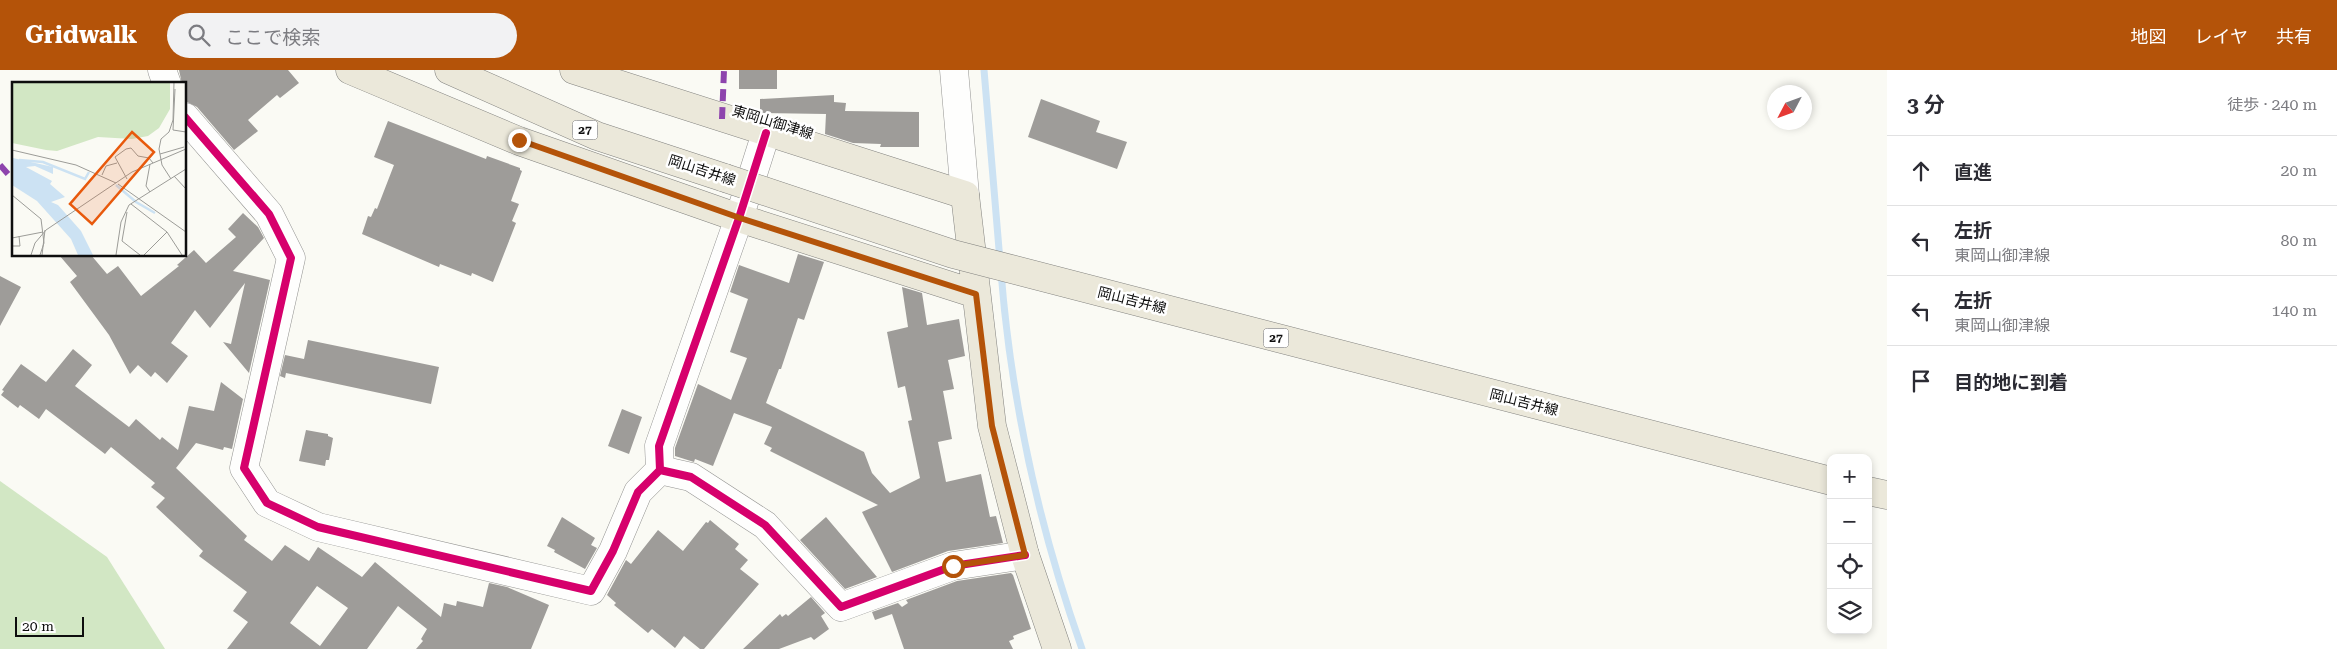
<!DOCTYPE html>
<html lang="ja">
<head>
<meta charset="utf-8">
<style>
	:root { --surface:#fff; --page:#f2f2f3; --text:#2b2b33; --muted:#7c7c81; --line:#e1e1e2; --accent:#b45309 }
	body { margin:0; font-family:"Roboto Serif","Noto Sans JP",serif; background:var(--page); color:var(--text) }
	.controls { position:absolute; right:15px; bottom:15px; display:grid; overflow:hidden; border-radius:10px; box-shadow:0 2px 8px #0003 }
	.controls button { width:45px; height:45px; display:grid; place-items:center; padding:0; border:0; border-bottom:1px solid var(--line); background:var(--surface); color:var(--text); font:25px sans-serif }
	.compass { position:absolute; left:1767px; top:15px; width:45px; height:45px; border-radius:50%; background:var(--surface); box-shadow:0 2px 8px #0003; rotate:229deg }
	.scale { position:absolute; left:15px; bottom:12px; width:69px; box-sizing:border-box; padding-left:5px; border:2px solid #0e0e0e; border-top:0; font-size:14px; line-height:18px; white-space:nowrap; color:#0e0e0e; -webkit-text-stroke:4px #fff; paint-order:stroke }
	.stop { position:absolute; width:15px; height:15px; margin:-11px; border:4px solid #b45309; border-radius:50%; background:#fff }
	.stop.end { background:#b45309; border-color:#fff; box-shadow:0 1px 5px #0008 }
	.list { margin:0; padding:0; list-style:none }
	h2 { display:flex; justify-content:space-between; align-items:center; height:65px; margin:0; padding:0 20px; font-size:21px }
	h2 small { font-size:16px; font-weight:400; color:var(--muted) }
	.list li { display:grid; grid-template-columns:32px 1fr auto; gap:15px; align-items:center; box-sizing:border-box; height:70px; padding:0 20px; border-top:1px solid var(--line) }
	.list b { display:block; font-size:19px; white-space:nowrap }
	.list p { margin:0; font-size:16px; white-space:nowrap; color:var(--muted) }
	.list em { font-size:16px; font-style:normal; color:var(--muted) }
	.icon { flex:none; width:28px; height:28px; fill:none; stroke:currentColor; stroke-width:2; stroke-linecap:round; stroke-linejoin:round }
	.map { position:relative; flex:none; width:1887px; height:579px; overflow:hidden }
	header { display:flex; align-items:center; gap:30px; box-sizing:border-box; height:70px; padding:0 25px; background:var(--accent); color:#fff }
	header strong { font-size:24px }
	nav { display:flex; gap:28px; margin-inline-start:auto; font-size:18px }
	.search { width:350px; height:45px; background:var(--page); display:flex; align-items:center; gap:12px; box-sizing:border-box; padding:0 18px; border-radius:28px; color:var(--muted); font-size:19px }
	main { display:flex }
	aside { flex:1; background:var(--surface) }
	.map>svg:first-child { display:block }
	.forest { fill:#d2e7c4 }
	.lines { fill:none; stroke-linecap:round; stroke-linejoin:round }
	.stream { stroke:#cce2f3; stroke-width:7 }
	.building { fill:#9e9c99; fill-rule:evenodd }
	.minor-casing { stroke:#949492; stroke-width:29 }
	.major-casing { stroke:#82827f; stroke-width:29 }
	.minor { stroke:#fefefd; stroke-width:28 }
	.major { stroke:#ebe8da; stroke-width:28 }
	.major-bridge-casing { stroke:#82827f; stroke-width:29; stroke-linecap:butt }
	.major-bridge { stroke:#ebe8da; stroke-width:28 }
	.quiet { stroke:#8e44ad; stroke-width:6; stroke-dasharray:12 6; stroke-linecap:butt }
	.cycleway-casing { stroke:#fff; stroke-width:11 }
	.cycleway { stroke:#d6006c; stroke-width:8 }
	.route { stroke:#b45309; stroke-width:6 }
	.labels { text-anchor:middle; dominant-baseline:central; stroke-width:5; stroke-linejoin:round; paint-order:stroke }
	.shield { fill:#fff; stroke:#565656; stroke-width:1 }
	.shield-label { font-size:12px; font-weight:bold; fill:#0e0e0e }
	.street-label { font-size:14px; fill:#0e0e0e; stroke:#fff }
	.inset-river { fill:none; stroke:#cce2f3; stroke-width:2.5 }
	.inset-road { fill:none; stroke:#9c9c98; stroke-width:1 }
	.view { fill:#e8590c; fill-opacity:0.15; stroke:#e8590c; stroke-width:2.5 }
	.inset-edge { fill:none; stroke:#0e0e0e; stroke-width:2.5 }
</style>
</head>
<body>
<header>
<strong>Gridwalk</strong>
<div class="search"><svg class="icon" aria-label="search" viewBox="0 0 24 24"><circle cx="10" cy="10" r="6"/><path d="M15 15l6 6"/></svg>ここで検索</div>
<nav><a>地図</a><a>レイヤ</a><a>共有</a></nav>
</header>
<main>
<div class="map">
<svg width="1887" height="579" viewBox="0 0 1887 579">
	<rect width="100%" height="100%" fill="#fafaf4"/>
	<!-- forest -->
	<path class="forest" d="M 0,411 L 107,487 L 165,579 L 0,579 Z"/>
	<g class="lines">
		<!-- stream -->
		<path class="stream" d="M 984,0 L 1000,191
			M 1001,202 C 1011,330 1039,457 1082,579"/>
	</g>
	<!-- building -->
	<path class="building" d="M 179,0 L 288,0 L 299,13 L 280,28 L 277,25 L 248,50 L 258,61 L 234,80 L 197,37 L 185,31 L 185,14 L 182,14 Z
		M 739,0 L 777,0 L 777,19 L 739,19 Z
		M 834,25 L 834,32 L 846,33 L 845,41 L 919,42 L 919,77 L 880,77 L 881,74 L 853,73 L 825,64 L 826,44 L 760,43 L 760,29 Z
		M 1041,29 L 1100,51 L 1096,62 L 1127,72 L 1117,99 L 1028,67 Z
		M 388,51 L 486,89 L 487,86 L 520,98 L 520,100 L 522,101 L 511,131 L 519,134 L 512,151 L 516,153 L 493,212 L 472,203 L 471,206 L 440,194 L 439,197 L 362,164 L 368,146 L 371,147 L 375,138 L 377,139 L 394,95 L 374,87 Z
		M 243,143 L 258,157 L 264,168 L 233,201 L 270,210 L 249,303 L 223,272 L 231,274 L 245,213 L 210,258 L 195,240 L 171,273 L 188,286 L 167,313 L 155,302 L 151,307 L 138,295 L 130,304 L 109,265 L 70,212 L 77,206 L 59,185 L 91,185 L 107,204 L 118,196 L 141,226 L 179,196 L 177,195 L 194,180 L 206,193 L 236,167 L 228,159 Z
		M 798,184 L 824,192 L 804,250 L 798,248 L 781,299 L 779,299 L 766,333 L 864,382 L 872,403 L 890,423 L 920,408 L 908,351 L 912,350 L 905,316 L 898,318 L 887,262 L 908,257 L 902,217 L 922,223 L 927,255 L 959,249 L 965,286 L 948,290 L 954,319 L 943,321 L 952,369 L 938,372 L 946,412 L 981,404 L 990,447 L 996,446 L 1003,473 L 948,481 L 892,502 L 862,442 L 878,435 L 770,381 L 772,378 L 764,374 L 772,357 L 734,343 L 713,396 L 695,389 L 694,392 L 675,386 L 675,378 L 698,314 L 731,330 L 747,288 L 730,282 L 748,229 L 730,222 L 739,195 L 789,213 Z
		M 0,206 L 21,217 L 0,256 Z
		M 308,270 L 439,297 L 431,334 L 286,303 L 285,308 L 280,306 L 285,285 L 304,289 Z
		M 73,279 L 92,295 L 75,316 L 129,357 L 136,349 L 160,370 L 162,367 L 178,380 L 189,336 L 214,341 L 221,312 L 243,329 L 232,379 L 224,377 L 223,380 L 196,373 L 176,398 L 247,466 L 244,470 L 272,491 L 285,475 L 309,491 L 318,477 L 362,507 L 375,492 L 441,547 L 444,533 L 456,536 L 457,531 L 483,537 L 489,513 L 507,517 L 549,535 L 531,579 L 416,579 L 423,571 L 421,569 L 427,559 L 398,536 L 367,579 L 227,579 L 248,552 L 233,541 L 247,522 L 199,486 L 203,481 L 156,437 L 165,428 L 151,417 L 155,413 L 111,377 L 105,384 L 46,339 L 39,349 L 20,335 L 18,338 L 1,325 L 4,321 L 2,320 L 21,294 L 46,312 ZM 317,516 L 348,538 L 320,576 L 290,553 Z
		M 622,339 L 642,347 L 629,384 L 608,376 Z
		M 306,360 L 328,364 L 328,366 L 333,368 L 329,390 L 326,390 L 325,396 L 299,391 Z
		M 562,447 L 595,468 L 591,475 L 597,478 L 585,499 L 554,482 L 555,480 L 547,476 Z
		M 826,447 L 877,507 L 845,519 L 800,470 Z
		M 710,450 L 739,474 L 735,479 L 748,490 L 740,499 L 759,514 L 704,579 L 700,579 L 684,566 L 675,578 L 652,559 L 648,563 L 614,535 L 616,533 L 607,525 L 626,490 L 631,494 L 658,460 L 683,481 L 706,452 L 708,453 Z
		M 1011,503 L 1013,505 L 1031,559 L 1013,566 L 1014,569 L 1009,571 L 1013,579 L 904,579 L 892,544 L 875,550 L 872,542 L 898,533 L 902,537 L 908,533 L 906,530 L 957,511 Z
		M 811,527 L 825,543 L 821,546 L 829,559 L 814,570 L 811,567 L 779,579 L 743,579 L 780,544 L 782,547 L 786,544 L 788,546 Z"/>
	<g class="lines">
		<!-- minor casing -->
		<g class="minor-casing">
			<path id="minor" d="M 162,0 L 167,14
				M 954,0 L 965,125
				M 185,47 L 269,144 L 291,188 L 244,398 L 267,433 L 318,457 L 591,521 L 613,481 L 638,422 L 660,400 L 659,376 L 739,148 L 766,63
				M 660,400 L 691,407 L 765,455 L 841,537 L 953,496 L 1025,485"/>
		</g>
		<!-- major casing -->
		<g class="major-casing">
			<path id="major" d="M 350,0 L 519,71 L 739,148 L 976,224
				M 449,0 L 597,66 L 725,108
				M 574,0 L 965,125 L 992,356 L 1025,485 L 1057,579
				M 1868,421 L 1887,425"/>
		</g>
		<!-- minor -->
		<use href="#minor" class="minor"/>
		<!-- major -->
		<use href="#major" class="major"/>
		<!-- major-bridge casing -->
		<g class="major-bridge-casing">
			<path id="major-bridge" d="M 725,108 L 953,184 L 1831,411"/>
		</g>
		<!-- major-bridge -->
		<use href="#major-bridge" class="major-bridge"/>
		<!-- quiet -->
		<path class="quiet" d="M 722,49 L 724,0
			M 0,95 L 8,104"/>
		<!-- cycleway casing -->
		<g class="cycleway-casing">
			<path id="cycleway" d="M 185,47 L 269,144 L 291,188 L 244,398 L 267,433 L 318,457 L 591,521 L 613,481 L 638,422 L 660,400 L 659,376 L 739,148 L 766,63
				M 660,400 L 691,407 L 765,455 L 841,537 L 953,496 L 1025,485"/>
		</g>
		<!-- cycleway -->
		<use href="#cycleway" class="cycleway"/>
	</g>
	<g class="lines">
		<!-- route -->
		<path class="route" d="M 519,70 L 740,148 L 976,224 L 992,356 L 1025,485 L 953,496"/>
	</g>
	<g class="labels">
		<!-- shield labels -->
		<g class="shield">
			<rect x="572.5" y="50.5" width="25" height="19" rx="4"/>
			<rect x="1263.5" y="258.5" width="25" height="19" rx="4"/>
		</g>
		<g class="shield-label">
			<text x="585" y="60">27</text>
			<text x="1276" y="268">27</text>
		</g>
		<!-- street labels -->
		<g class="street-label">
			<text transform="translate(773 52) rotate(17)">東岡山御津線</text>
			<text transform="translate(702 100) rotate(18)">岡山吉井線</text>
			<text transform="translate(1132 230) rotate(14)">岡山吉井線</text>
			<text transform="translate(1524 332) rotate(14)">岡山吉井線</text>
		</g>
	</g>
	<!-- overview -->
	<g transform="translate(12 12)">
		<rect width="174" height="174" fill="#fafaf4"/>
		<path d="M 0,0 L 158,0 L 158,27 L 147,46 L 136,54 L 120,57 L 86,55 L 45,69 L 34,68 L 0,61 Z" fill="#d2e7c4"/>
		<path d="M 1,76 L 41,85 L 41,92 L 23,84 L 14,85 L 40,99 L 38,102 L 53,115 L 39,120 L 46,123 L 69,149 L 81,173 L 66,173 L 59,157 L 25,119 L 0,103 Z" fill="#cce2f3"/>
		<path class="inset-river" d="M 7,78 L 31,80 L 73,97 L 77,90M 104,103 L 124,120 L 143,131"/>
		<path class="inset-road" d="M 163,7 L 161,48 L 174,50M 0,68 L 64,83 L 104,101M 148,72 L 172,65M 138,82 L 134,104 L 138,110M 90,93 L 94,84 L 105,81M 162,94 L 174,107M 115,97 L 103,75 L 114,67 L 119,66 L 126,74 L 137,76 L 141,81M 159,97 L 150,83 L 147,67 L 149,57 L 157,50 L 161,38 L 162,0M 106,102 L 174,150M 0,113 L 29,137 L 32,161 L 28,173M 119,122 L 155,150 L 170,173M 115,130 L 110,159 L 128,173M 0,156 L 31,150M 0,164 L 8,164 L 7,154M 19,173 L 23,161 L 34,148 L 120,90 L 174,67M 30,173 L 33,148M 104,173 L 109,140 L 117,123 L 174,87M 132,173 L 155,150"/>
		<path class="view" d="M 120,50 L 142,70 L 80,142 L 58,122 Z"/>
		<rect width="174" height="174" class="inset-edge"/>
	</g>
</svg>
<div class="controls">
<button>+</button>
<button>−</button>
<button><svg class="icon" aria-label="locate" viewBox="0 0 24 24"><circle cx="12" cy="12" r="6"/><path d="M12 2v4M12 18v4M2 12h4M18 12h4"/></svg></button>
<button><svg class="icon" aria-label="layers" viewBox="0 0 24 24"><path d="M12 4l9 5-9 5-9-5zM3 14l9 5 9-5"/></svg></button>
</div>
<svg class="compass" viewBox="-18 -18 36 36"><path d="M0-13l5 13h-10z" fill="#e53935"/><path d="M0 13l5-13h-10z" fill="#7c7c81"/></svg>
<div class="scale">20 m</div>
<div class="stop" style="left:953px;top:496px"></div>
<div class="stop end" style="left:519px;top:70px"></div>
</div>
<aside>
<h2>3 分<small>徒歩 · 240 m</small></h2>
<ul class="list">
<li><svg class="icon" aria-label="ahead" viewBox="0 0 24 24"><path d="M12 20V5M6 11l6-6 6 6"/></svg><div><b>直進</b></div><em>20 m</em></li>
<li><svg class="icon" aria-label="left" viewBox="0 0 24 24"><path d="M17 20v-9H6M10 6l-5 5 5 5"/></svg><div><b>左折</b><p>東岡山御津線</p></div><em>80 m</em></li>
<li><svg class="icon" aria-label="left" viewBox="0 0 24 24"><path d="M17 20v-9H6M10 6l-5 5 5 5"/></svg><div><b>左折</b><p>東岡山御津線</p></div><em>140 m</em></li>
<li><svg class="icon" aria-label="arrive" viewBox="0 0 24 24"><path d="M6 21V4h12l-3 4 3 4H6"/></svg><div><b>目的地に到着</b></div></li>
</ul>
</aside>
</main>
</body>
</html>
